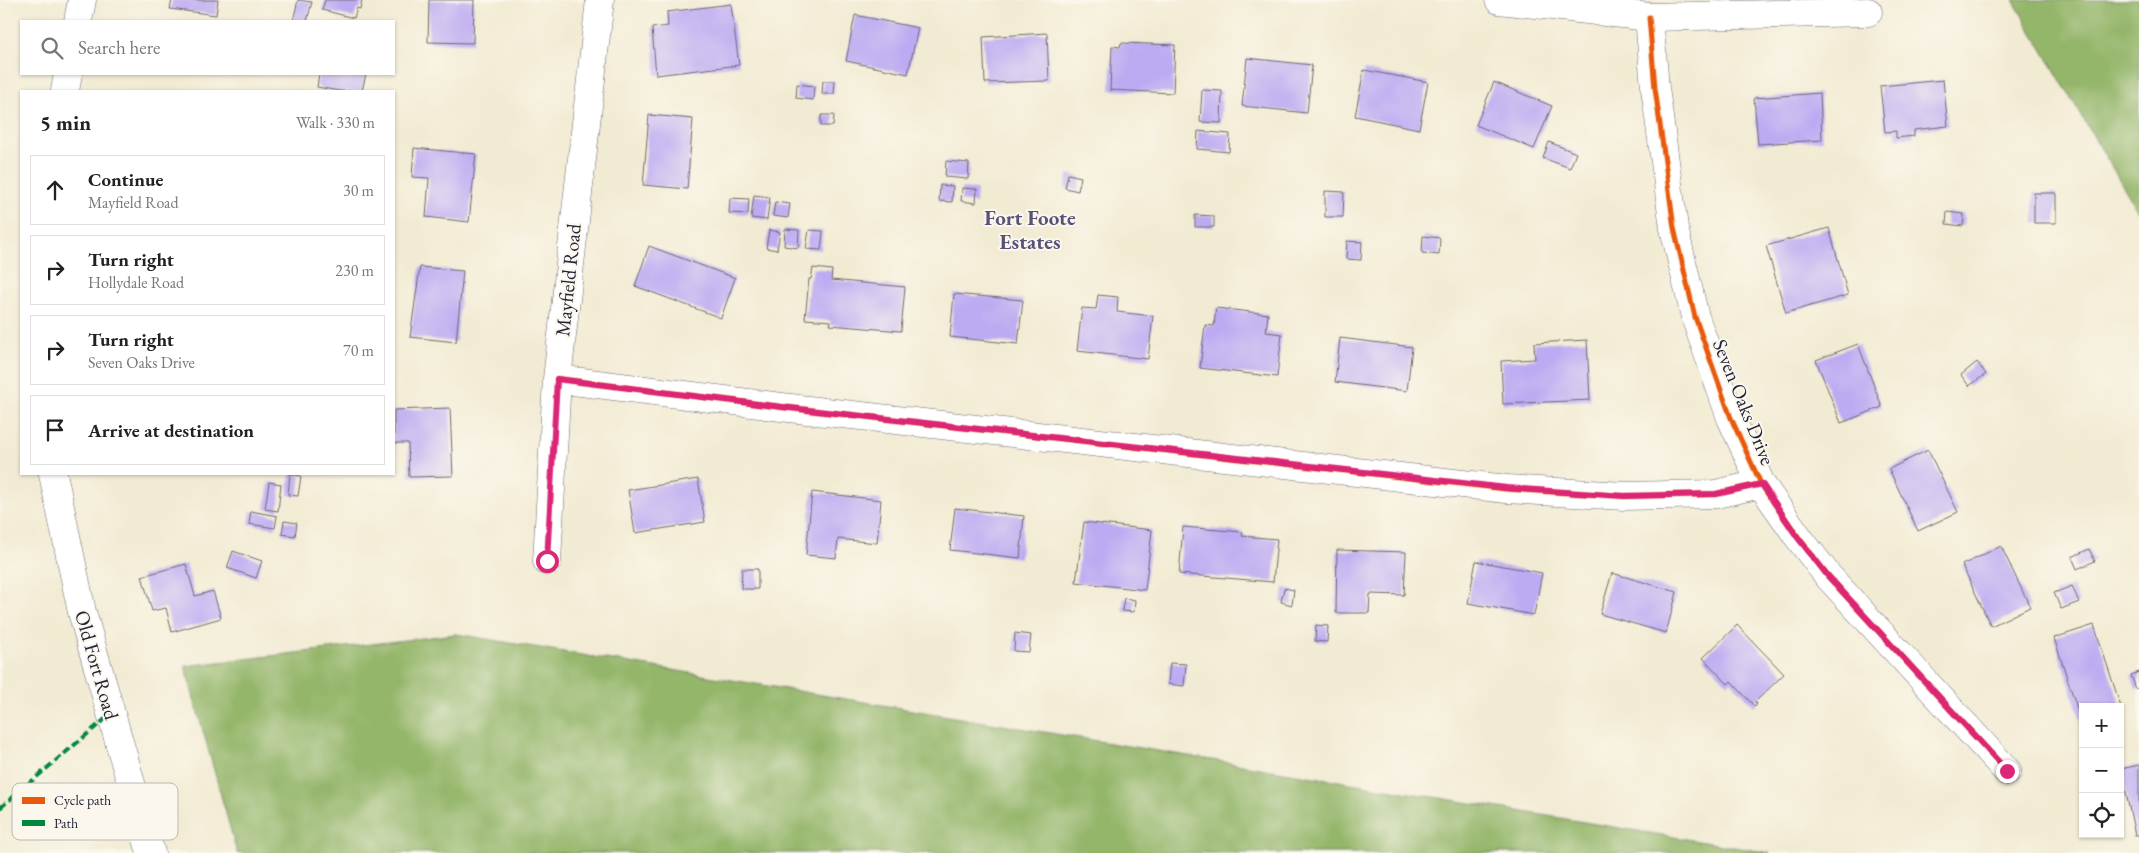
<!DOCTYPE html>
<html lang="en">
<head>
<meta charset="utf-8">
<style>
	:root { --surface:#fff; --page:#f2f2f2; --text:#222; --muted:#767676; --line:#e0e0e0 }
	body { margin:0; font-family:"EB Garamond",serif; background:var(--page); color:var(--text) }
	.controls { position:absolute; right:15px; bottom:15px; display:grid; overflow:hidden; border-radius:0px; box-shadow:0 1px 4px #0004 }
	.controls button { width:45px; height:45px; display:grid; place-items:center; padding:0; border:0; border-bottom:1px solid var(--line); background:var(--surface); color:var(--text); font:25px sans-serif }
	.stop { position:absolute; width:15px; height:15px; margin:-11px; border:4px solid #db2777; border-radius:50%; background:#fff }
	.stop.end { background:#db2777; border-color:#fff; box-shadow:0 1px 5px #0008 }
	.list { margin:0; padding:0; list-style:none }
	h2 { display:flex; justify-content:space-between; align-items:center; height:65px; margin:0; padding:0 20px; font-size:21px }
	h2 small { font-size:16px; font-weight:400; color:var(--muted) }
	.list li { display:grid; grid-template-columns:32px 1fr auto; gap:15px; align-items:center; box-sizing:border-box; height:70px; margin:0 10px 10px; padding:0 10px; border:1px solid var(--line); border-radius:0px }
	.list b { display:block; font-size:19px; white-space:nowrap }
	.list p { margin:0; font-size:16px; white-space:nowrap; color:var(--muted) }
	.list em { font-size:16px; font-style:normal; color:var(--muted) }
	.icon { flex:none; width:28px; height:28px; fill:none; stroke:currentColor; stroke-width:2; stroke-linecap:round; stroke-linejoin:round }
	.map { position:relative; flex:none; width:2139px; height:853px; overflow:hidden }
	.search { position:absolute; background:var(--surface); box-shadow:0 1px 4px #0004; left:20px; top:20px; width:375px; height:55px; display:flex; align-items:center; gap:12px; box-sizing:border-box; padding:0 18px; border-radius:0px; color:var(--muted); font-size:19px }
	.panel { position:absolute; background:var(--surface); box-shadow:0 1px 4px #0004; left:20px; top:90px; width:375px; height:385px; border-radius:0px }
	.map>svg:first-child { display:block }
	.forest { fill:#94b66a; stroke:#5b6c52 }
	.building { fill:#bcaaf2 }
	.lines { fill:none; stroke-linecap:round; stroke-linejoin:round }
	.minor-casing { stroke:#6b6870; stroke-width:29 }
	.secondary-casing { stroke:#6b6870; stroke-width:29 }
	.minor { stroke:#fff; stroke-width:28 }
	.secondary { stroke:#fff; stroke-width:28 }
	.quiet { stroke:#00873e; stroke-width:4; stroke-dasharray:8 4; stroke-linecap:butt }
	.cycleway-casing { stroke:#fbf7ec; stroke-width:8 }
	.cycleway { stroke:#e8590c; stroke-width:5 }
	.route { stroke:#db2777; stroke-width:6 }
	.labels { text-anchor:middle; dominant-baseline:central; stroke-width:4; stroke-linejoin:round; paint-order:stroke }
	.street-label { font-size:20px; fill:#22223b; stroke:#fbf7ec }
	.neighbourhood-label { font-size:21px; font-weight:bold; fill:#58527b; stroke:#fbf7ec }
	.key { fill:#fbf7ec; stroke:#bab7b7; stroke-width:1 }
	.key-label { font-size:14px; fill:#22223b }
</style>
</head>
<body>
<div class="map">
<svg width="2139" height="853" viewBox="0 0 2139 853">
	<rect width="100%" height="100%" fill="#fbf7ec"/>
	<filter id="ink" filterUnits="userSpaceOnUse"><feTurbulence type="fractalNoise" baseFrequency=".02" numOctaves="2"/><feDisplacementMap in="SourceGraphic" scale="10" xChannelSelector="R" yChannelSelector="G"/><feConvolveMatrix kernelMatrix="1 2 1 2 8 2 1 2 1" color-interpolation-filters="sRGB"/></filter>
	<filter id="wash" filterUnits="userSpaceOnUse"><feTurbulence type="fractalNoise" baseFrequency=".0096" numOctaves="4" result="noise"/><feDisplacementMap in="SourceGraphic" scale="20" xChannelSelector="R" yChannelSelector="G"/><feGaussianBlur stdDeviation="1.12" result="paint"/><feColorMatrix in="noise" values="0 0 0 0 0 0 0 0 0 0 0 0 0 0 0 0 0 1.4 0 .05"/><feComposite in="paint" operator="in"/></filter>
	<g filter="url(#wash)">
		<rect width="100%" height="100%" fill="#f2ebd3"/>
		<!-- forest -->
		<path class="forest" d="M 2013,0 L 2139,0 L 2139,213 Z
			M 456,634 L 1770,853 L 237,853 L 185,666 Z"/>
		<g id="blocks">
			<!-- building -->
			<path class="building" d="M 172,0 L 218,0 L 216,15 L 170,9 Z
				M 298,0 L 312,2 L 307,21 L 293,21 Z
				M 325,0 L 362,0 L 360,9 L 357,8 L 354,18 L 322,10 Z
				M 429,0 L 474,0 L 473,43 L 428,42 Z
				M 731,4 L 739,65 L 656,75 L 652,28 L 668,26 L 667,12 Z
				M 855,15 L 918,28 L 908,74 L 846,61 Z
				M 1047,33 L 1049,81 L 985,83 L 983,37 Z
				M 1121,43 L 1175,45 L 1173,93 L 1110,90 L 1112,46 L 1120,47 Z
				M 1247,58 L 1312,65 L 1307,113 L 1242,106 Z
				M 1364,70 L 1428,82 L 1419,129 L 1355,116 Z
				M 319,74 L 366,74 L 362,91 L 339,91 L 317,87 Z
				M 1943,80 L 1948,126 L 1914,130 L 1914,136 L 1896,138 L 1896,131 L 1885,132 L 1880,86 Z
				M 823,81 L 835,81 L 834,94 L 822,94 Z
				M 1494,82 L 1552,106 L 1534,149 L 1476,125 Z
				M 797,84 L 814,86 L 813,100 L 796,98 Z
				M 1202,90 L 1222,91 L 1221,123 L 1200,122 Z
				M 1820,93 L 1822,140 L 1758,144 L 1754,98 Z
				M 649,115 L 693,119 L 687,189 L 643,185 Z
				M 821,115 L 834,115 L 833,126 L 821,126 Z
				M 1198,131 L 1230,134 L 1229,152 L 1197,149 Z
				M 1549,142 L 1576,153 L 1570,168 L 1543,158 Z
				M 414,148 L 476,154 L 469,222 L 426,217 L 429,178 L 412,177 Z
				M 946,161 L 969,163 L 968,179 L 945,177 Z
				M 1068,174 L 1081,177 L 1078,191 L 1065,188 Z
				M 940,185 L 953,186 L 952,202 L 939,201 Z
				M 962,188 L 977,189 L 976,203 L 961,201 Z
				M 1325,191 L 1344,192 L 1343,217 L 1325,217 Z
				M 2034,193 L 2056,193 L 2056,223 L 2034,223 Z
				M 754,195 L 770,197 L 767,220 L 751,218 Z
				M 730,198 L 749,199 L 748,214 L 729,213 Z
				M 775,202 L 790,204 L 788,218 L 773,216 Z
				M 1947,212 L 1964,214 L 1963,226 L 1946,224 Z
				M 1195,215 L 1214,216 L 1214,227 L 1195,227 Z
				M 1829,228 L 1848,295 L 1786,313 L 1766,246 Z
				M 785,229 L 799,230 L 798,248 L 784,246 Z
				M 769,230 L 780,232 L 777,250 L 766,248 Z
				M 809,230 L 823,231 L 821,250 L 806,249 Z
				M 1423,236 L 1440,238 L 1439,255 L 1422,253 Z
				M 1347,241 L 1362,242 L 1361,260 L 1346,259 Z
				M 649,246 L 735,278 L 721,318 L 635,286 Z
				M 420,267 L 463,271 L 456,342 L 410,337 Z
				M 813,268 L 832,270 L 831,280 L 905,287 L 901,331 L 830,325 L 831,321 L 805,319 L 809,279 L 811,279 Z
				M 954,294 L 1023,300 L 1018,344 L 950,337 Z
				M 1098,295 L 1118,297 L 1117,312 L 1153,316 L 1148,359 L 1077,351 L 1082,308 L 1096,309 Z
				M 1216,308 L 1268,314 L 1266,332 L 1282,334 L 1277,377 L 1200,368 L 1205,325 L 1214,326 Z
				M 1340,338 L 1412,347 L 1407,391 L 1335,382 Z
				M 1587,340 L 1590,400 L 1503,404 L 1501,361 L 1535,359 L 1534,343 Z
				M 1858,344 L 1882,407 L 1841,423 L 1816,360 Z
				M 1977,362 L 1986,374 L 1969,386 L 1961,375 Z
				M 450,408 L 453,476 L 409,477 L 408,443 L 394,443 L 394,410 Z
				M 1928,450 L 1958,512 L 1918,531 L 1889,469 Z
				M 290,474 L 301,476 L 298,496 L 288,495 Z
				M 698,479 L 705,522 L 635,533 L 628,490 Z
				M 269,482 L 281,484 L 278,511 L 265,509 Z
				M 812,492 L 881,500 L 877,543 L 838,539 L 836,558 L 806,555 Z
				M 955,508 L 1024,516 L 1020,558 L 950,550 Z
				M 251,511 L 277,516 L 275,528 L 249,524 Z
				M 284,521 L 297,523 L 295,536 L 282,534 Z
				M 1084,522 L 1152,530 L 1145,590 L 1076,582 Z
				M 1183,527 L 1243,532 L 1242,536 L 1277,539 L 1273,582 L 1179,574 Z
				M 2001,546 L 2030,607 L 1991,626 L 1962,565 Z
				M 2089,549 L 2095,561 L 2077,569 L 2072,557 Z
				M 1337,550 L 1406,552 L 1404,595 L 1370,594 L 1369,613 L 1336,613 Z
				M 233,551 L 262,561 L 256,578 L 227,568 Z
				M 1476,561 L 1542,573 L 1534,615 L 1468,603 Z
				M 186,564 L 195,596 L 213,591 L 221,618 L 172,632 L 166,608 L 152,611 L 142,576 Z
				M 742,569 L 758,569 L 758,589 L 741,589 Z
				M 1612,573 L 1677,592 L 1666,633 L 1600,614 Z
				M 2072,586 L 2079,602 L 2061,609 L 2054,593 Z
				M 1284,588 L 1294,590 L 1292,605 L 1281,602 Z
				M 1124,598 L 1135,600 L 1134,612 L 1122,611 Z
				M 1316,625 L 1328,626 L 1327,642 L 1315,641 Z
				M 1737,625 L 1784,674 L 1755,702 L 1757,704 L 1755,707 L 1731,681 L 1728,684 L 1703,658 Z
				M 2094,625 L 2121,707 L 2083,707 L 2082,723 L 2054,638 Z
				M 1015,633 L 1031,635 L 1029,652 L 1014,651 Z
				M 1170,663 L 1186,664 L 1184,686 L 1168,684 Z
				M 2139,672 L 2139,688 L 2136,689 L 2131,675 Z
				M 2139,765 L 2139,835 L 2135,835 L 2121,769 Z"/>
		</g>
	</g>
	<g filter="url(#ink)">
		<use href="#blocks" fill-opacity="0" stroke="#6b6870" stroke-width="1"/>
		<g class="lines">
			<!-- minor casing -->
			<g class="minor-casing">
				<path id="minor" d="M 1499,0 L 1649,17 L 1868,12
					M 1649,17 L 1655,88 L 1674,228 L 1695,317 L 1731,418 L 1761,484 L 1799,538 L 1828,576 L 2007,771
					M 557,379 L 790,408 L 1507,489 L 1624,496 L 1716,494 L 1761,484
					M 547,561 L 557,379 L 600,0"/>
			</g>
			<!-- secondary casing -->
			<g class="secondary-casing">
				<path id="secondary" d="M 78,21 L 82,0
					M 65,91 L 68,74
					M 53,474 L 82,612 L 151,853"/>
			</g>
			<!-- minor -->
			<use href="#minor" class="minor"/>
			<!-- secondary -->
			<use href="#secondary" class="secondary"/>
			<!-- quiet -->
			<path class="quiet" d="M 0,808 L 111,714"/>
			<!-- cycleway casing -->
			<g class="cycleway-casing">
				<path id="cycleway" d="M 1649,17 L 1655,88 L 1674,228 L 1695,317 L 1731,418 L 1761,484 L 1799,538 L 1828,576 L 2007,771
					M 557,379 L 790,408 L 1507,489 L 1624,496 L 1716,494 L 1761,484"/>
			</g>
			<!-- cycleway -->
			<use href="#cycleway" class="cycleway"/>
		</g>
	</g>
	<g class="lines" filter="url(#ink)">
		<!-- route -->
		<path class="route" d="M 547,561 L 557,379 L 790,408 L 1507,488 L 1624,496 L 1716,494 L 1762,484 L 1798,538 L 1828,576 L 2007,771"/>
	</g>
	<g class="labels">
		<!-- street labels -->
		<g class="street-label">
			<text transform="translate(568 280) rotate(-84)">Mayfield Road</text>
			<text transform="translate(1744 402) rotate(68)">Seven Oaks Drive</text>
			<text transform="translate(97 665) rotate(74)">Old Fort Road</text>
		</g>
		<!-- neighbourhood labels -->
		<g class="neighbourhood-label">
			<text x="1030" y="217">Fort Foote<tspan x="1030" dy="24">Estates</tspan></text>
		</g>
	</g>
	<!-- legend -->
	<rect x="12" y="783" width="166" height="57" rx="8" class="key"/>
	<rect x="22" y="797" width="23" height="7" fill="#e8590c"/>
	<rect x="22" y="820" width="23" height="6" fill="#00873e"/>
	<g class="key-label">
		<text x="54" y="805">Cycle path</text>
		<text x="54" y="828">Path</text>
	</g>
</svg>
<div class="controls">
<button>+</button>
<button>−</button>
<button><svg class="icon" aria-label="locate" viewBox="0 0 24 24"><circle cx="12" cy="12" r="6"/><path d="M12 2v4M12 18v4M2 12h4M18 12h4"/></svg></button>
</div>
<div class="stop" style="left:547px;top:561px"></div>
<div class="stop end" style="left:2007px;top:771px"></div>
<div class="search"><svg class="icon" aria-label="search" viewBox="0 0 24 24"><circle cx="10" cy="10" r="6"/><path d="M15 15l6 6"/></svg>Search here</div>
<section class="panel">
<h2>5 min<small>Walk · 330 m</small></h2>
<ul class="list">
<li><svg class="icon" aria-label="ahead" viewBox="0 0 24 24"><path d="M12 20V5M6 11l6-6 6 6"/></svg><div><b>Continue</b><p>Mayfield Road</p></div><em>30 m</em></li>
<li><svg class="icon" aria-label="right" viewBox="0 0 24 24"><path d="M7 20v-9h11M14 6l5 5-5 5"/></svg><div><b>Turn right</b><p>Hollydale Road</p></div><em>230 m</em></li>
<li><svg class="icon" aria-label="right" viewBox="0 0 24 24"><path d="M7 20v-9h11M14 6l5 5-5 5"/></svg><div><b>Turn right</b><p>Seven Oaks Drive</p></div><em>70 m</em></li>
<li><svg class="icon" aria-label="arrive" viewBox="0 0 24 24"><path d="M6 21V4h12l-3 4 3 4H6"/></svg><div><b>Arrive at destination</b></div></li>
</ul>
</section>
</div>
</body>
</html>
